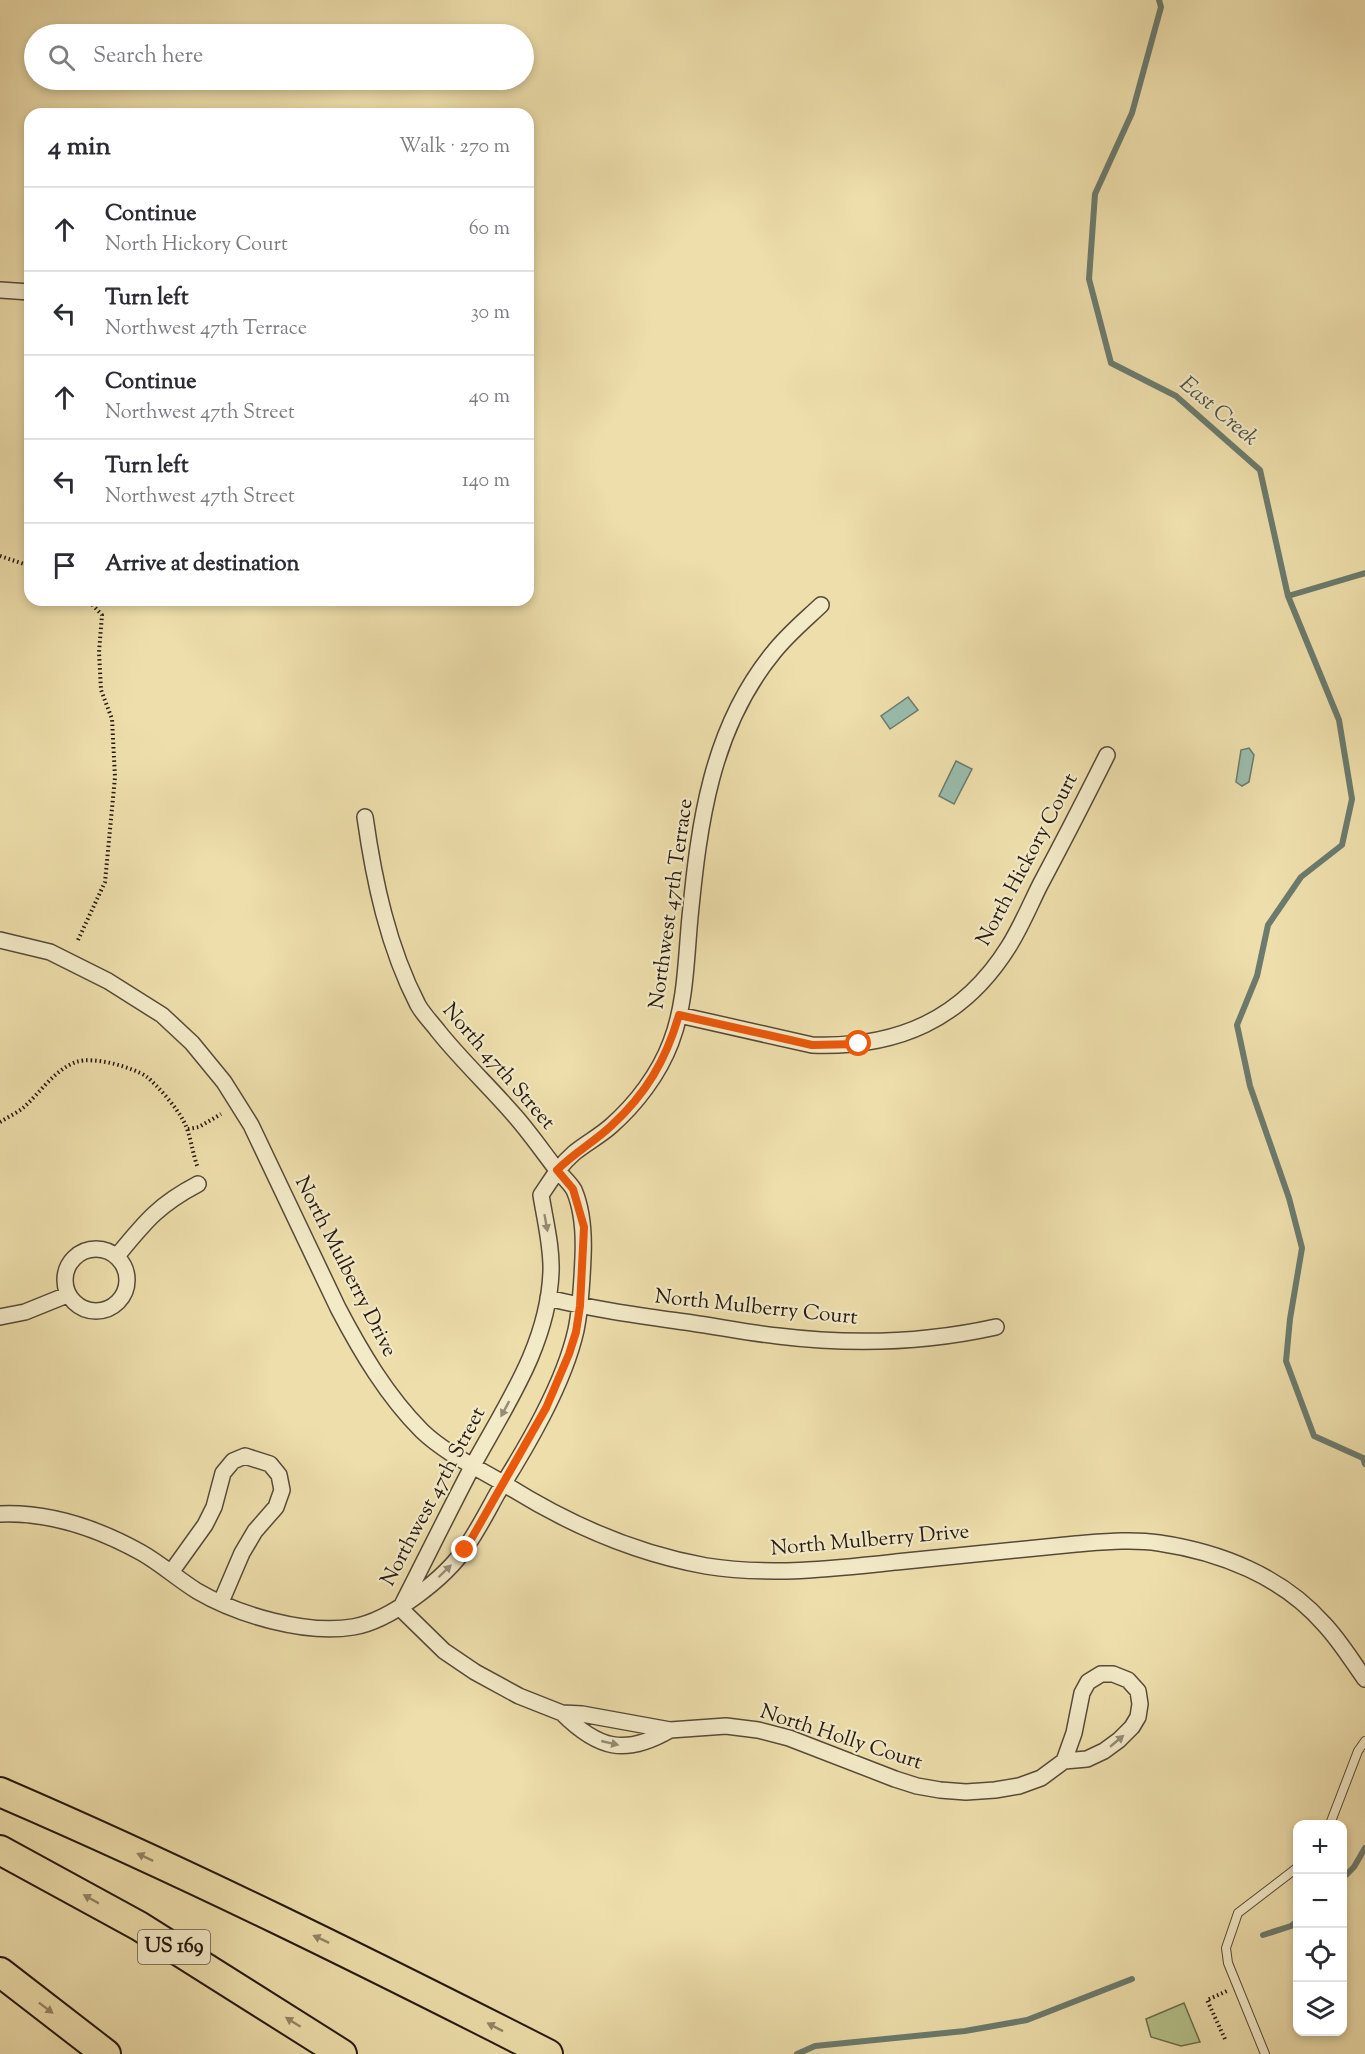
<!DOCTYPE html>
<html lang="en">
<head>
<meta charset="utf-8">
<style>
	:root { --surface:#fff; --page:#f7f7f7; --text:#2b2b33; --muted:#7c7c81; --line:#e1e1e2 }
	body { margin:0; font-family:"Sorts Mill Goudy",serif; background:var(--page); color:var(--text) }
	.controls { position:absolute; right:18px; bottom:18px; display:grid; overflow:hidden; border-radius:12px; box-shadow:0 3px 9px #0003 }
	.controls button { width:54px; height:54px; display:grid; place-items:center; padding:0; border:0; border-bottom:2px solid var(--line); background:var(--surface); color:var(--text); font:30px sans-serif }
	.stop { position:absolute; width:18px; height:18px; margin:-14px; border:4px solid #ea580c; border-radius:50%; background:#fff }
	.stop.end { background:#ea580c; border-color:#fff; box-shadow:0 2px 6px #0008 }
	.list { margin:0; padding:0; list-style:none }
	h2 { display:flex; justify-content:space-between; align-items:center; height:78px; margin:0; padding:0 24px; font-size:26px }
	h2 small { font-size:20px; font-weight:400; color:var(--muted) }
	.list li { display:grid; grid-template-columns:39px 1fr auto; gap:18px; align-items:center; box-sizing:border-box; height:84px; padding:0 24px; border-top:2px solid var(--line) }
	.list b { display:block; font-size:22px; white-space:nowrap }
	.list p { margin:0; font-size:20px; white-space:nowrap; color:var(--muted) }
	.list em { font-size:20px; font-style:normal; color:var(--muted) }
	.icon { flex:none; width:33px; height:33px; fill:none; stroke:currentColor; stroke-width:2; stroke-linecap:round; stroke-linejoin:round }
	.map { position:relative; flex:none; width:1365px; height:2054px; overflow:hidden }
	.search { position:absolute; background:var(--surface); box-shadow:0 3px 9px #0003; left:24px; top:24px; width:510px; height:66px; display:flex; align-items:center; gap:15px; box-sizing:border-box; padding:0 21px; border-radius:33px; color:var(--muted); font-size:22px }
	.panel { position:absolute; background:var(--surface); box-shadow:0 3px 9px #0003; left:24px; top:108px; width:510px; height:498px; border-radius:18px }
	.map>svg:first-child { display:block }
	.green { fill:#b5c28b; stroke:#6d6e4e; stroke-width:1.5 }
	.water { fill:#99bcac; stroke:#6b7b6e; stroke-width:1.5 }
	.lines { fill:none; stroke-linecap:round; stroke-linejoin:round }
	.stream { stroke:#6b7b6e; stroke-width:6 }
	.lane-casing { stroke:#574a38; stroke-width:10 }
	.street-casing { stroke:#574a38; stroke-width:18 }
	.highway-casing { stroke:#251911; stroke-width:32 }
	.path { stroke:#251911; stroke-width:4; stroke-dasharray:1.5 3; stroke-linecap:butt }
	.lane { stroke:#f3eac8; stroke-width:8 }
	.street { stroke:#f3eac8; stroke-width:15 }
	.highway { stroke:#eddeab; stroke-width:28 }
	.oneway { fill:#968c76 }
	.oneway2 { fill:#938566 }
	.route { stroke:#ea580c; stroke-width:8 }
	.labels { text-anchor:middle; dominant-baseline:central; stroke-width:4.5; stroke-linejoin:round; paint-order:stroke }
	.shield { fill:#f3eac8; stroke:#635848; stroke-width:1.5 }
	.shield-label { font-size:20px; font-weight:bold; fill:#251911 }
	.street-label { font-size:21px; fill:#251911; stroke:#f3eac8 }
	.water-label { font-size:22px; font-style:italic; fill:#4e5247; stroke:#f3eac8 }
</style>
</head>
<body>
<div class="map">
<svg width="1365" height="2054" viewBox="0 0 1365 2054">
	<rect width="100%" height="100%" fill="#eddeab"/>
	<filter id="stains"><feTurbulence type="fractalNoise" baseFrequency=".00333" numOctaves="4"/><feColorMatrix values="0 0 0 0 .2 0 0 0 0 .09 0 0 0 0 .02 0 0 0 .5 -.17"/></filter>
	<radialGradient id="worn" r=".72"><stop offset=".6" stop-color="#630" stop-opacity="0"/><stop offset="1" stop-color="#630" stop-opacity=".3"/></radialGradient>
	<!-- green -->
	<path class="green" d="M 1184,2003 L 1200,2042 L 1181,2046 L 1151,2037 L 1146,2019 Z"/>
	<!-- water -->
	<path class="water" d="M 908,697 L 918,710 L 890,729 L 881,716 Z
		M 1249,748 L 1254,755 L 1249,782 L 1242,786 L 1236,782 L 1241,750 Z
		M 956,761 L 972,769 L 954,804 L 939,796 Z"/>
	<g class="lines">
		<!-- stream -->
		<path class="stream" d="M 1159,0 L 1161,7 L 1132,113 L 1095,194 L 1089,279 L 1111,363 L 1176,396 L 1260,470 L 1288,596 L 1365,573
			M 1288,596 L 1339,720 L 1352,799 L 1342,845 L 1301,877 L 1268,925 L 1257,976 L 1237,1025 L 1250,1086 L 1289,1198 L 1302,1248 L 1290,1319 L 1286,1361 L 1314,1436 L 1363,1458 L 1365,1464
			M 1342,1879 L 1354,1867 L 1365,1848
			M 1263,1935 L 1291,1926 L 1298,1921
			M 797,2054 L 815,2046 L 965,2031 L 1027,2020 L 1132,1979"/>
		<!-- lane casing -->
		<g class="lane-casing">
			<path id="lane" d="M 1330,1824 L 1358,1751 L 1365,1741
				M 1265,2054 L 1228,1963 L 1226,1948 L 1238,1913 L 1298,1867"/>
		</g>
		<!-- street casing -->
		<g class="street-casing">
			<path id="street" d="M 0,290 L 30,292
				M 0,940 L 50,952 L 108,981 L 162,1015 L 192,1043 L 224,1082 L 251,1125 L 338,1308 C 361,1352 387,1396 422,1431 C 446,1454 478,1468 506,1485 C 568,1524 633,1553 706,1566 C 769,1576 832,1569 896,1562 C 956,1556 1016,1550 1076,1544 C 1103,1542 1132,1539 1159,1543 C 1220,1552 1282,1576 1324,1624 C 1340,1641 1352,1661 1365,1679
				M 679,1015 L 812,1045 C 897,1048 963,1020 1009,946 C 1021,927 1030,905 1040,885 C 1063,842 1085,799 1107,755
				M65 1280a31 31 0 1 1 62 0a31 31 0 1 1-62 0Z
				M 117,1256 C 145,1222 158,1205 198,1184
				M 548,1298 C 596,1310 643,1316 692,1323 C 720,1327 749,1333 778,1336 C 851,1345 924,1343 996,1327
				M 0,1317 L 25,1312 L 67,1295
				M 0,1514 C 49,1512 99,1529 142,1553 C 161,1564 178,1579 197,1591 C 238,1615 306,1635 353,1627 C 390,1621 446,1578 466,1547 C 478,1530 487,1512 497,1494 C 526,1448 564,1384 576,1330 C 581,1306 582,1281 583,1257 C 584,1235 583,1211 574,1190 C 570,1183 562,1176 557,1170 C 543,1152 530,1133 515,1116 C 490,1087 462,1061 438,1031 C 432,1023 423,1014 418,1005 C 388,947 374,881 365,817
				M 172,1571 L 205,1525 L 214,1507 L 223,1473 L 233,1461 L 245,1456 L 270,1464 L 279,1475 L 282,1490 L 276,1507 L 255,1531 L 242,1553 L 221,1602
				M 403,1603 C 426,1558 448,1513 471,1469 C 505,1406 548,1346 551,1272 C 552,1247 545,1220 541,1195 C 551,1180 560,1165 574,1153 C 586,1143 600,1136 611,1126 C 636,1104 659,1074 671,1042 C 686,1003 686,958 690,917 C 699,824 711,729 773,653 C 787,635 804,621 821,605
				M 400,1608 L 444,1651 L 475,1672 L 519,1696 L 562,1713 L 582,1714 L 670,1730 L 726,1726 L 758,1730 L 789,1738 L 895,1779 L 917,1786 L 940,1790 L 966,1792 L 995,1790 L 1019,1786 L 1041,1778 L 1064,1761 L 1087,1759 L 1104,1751 L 1119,1740 L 1132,1727 L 1138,1717 L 1140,1704 L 1138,1691 L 1128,1680 L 1113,1674 L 1101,1674 L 1088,1682 L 1082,1693 L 1074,1733 L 1064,1761
				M 562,1713 C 598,1749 625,1756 670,1730"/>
		</g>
		<!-- highway casing -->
		<g class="highway-casing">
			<path id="highway" d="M 0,1792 C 186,1872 367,1962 548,2054
				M 0,1850 L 139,1926 L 342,2054
				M 0,1972 L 106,2054"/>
		</g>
		<!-- path -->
		<path class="path" d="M 0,556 L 30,566
			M 78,940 L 105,882 L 115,777 L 112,719 L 101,690 L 99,652 L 102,615 L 88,600
			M 0,1122 C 8,1117 17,1113 24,1107 C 40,1093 54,1070 76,1062 C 93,1056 133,1067 147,1077 C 157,1085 177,1108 183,1120 C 191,1134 192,1153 198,1168
			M 188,1129 L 199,1127 L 221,1114
			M 1225,2039 L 1207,2000 L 1227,1991"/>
		<!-- lane -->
		<use href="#lane" class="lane"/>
		<!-- street -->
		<use href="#street" class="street"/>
		<!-- highway -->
		<use href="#highway" class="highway"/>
	</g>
	<!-- one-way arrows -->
	<defs><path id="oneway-solid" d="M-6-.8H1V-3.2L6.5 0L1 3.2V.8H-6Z" transform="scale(1.5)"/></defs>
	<g class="oneway">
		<use href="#oneway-solid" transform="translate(546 1223) rotate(80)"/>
		<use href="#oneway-solid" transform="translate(505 1409) rotate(118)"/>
		<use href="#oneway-solid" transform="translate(445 1571) rotate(-44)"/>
		<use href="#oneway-solid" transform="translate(1117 1741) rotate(-40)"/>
		<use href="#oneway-solid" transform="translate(610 1743) rotate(13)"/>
	</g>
	<g class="oneway2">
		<use href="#oneway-solid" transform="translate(145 1857) rotate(-155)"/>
		<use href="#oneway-solid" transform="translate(91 1899) rotate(-151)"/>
		<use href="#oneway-solid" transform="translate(321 1939) rotate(-155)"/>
		<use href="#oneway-solid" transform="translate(46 2008) rotate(37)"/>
		<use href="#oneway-solid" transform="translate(293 2022) rotate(-148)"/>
		<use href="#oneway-solid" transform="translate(495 2027) rotate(-153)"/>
	</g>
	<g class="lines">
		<!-- route -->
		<path class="route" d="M 465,1550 L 546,1408 L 569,1354 L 576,1332 L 580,1306 L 584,1227 L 573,1189 L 557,1170 C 575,1152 594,1142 611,1126 C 646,1094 666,1060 679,1015 L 812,1045 L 859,1044"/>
	</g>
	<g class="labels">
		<!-- shield labels -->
		<rect class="shield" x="138" y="1930" width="72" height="34" rx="4.5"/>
		<g class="shield-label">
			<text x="174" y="1947">US 169</text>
		</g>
		<!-- street labels -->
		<g class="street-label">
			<text transform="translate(1028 860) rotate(-62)">North Hickory Court</text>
			<text transform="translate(672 904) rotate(-82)">Northwest 47th Terrace</text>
			<text transform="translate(498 1067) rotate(49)">North 47th Street</text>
			<text transform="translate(345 1267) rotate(63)">North Mulberry Drive</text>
			<text transform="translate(756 1308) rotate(6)">North Mulberry Court</text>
			<text transform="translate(434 1497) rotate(-62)">Northwest 47th Street</text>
			<text transform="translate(870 1541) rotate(-5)">North Mulberry Drive</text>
			<text transform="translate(841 1738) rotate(18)">North Holly Court</text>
		</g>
		<!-- water labels -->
		<g class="water-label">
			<text transform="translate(1218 412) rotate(40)">East Creek</text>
		</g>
	</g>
	<rect width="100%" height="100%" filter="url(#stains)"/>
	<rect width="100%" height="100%" fill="url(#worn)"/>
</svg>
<div class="controls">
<button>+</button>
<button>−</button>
<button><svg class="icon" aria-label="locate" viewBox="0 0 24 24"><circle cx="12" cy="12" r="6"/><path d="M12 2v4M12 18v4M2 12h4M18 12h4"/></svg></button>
<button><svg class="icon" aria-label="layers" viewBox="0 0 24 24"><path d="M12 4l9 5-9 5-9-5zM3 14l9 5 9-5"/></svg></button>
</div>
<div class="stop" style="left:859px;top:1044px"></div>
<div class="stop end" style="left:465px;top:1550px"></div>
<div class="search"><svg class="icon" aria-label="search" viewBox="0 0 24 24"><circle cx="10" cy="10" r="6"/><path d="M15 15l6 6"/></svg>Search here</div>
<section class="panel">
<h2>4 min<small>Walk · 270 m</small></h2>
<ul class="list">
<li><svg class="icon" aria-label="ahead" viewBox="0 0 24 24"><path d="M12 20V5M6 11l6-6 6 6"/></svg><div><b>Continue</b><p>North Hickory Court</p></div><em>60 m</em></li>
<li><svg class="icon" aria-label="left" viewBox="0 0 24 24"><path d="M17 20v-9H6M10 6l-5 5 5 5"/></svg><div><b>Turn left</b><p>Northwest 47th Terrace</p></div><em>30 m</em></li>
<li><svg class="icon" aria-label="ahead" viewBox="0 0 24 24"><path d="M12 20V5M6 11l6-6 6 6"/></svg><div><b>Continue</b><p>Northwest 47th Street</p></div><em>40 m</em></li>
<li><svg class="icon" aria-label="left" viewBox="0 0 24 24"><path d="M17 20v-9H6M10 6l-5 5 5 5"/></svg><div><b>Turn left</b><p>Northwest 47th Street</p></div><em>140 m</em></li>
<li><svg class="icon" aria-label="arrive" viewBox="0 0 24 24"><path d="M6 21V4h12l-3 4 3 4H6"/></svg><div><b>Arrive at destination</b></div></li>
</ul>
</section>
</div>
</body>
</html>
